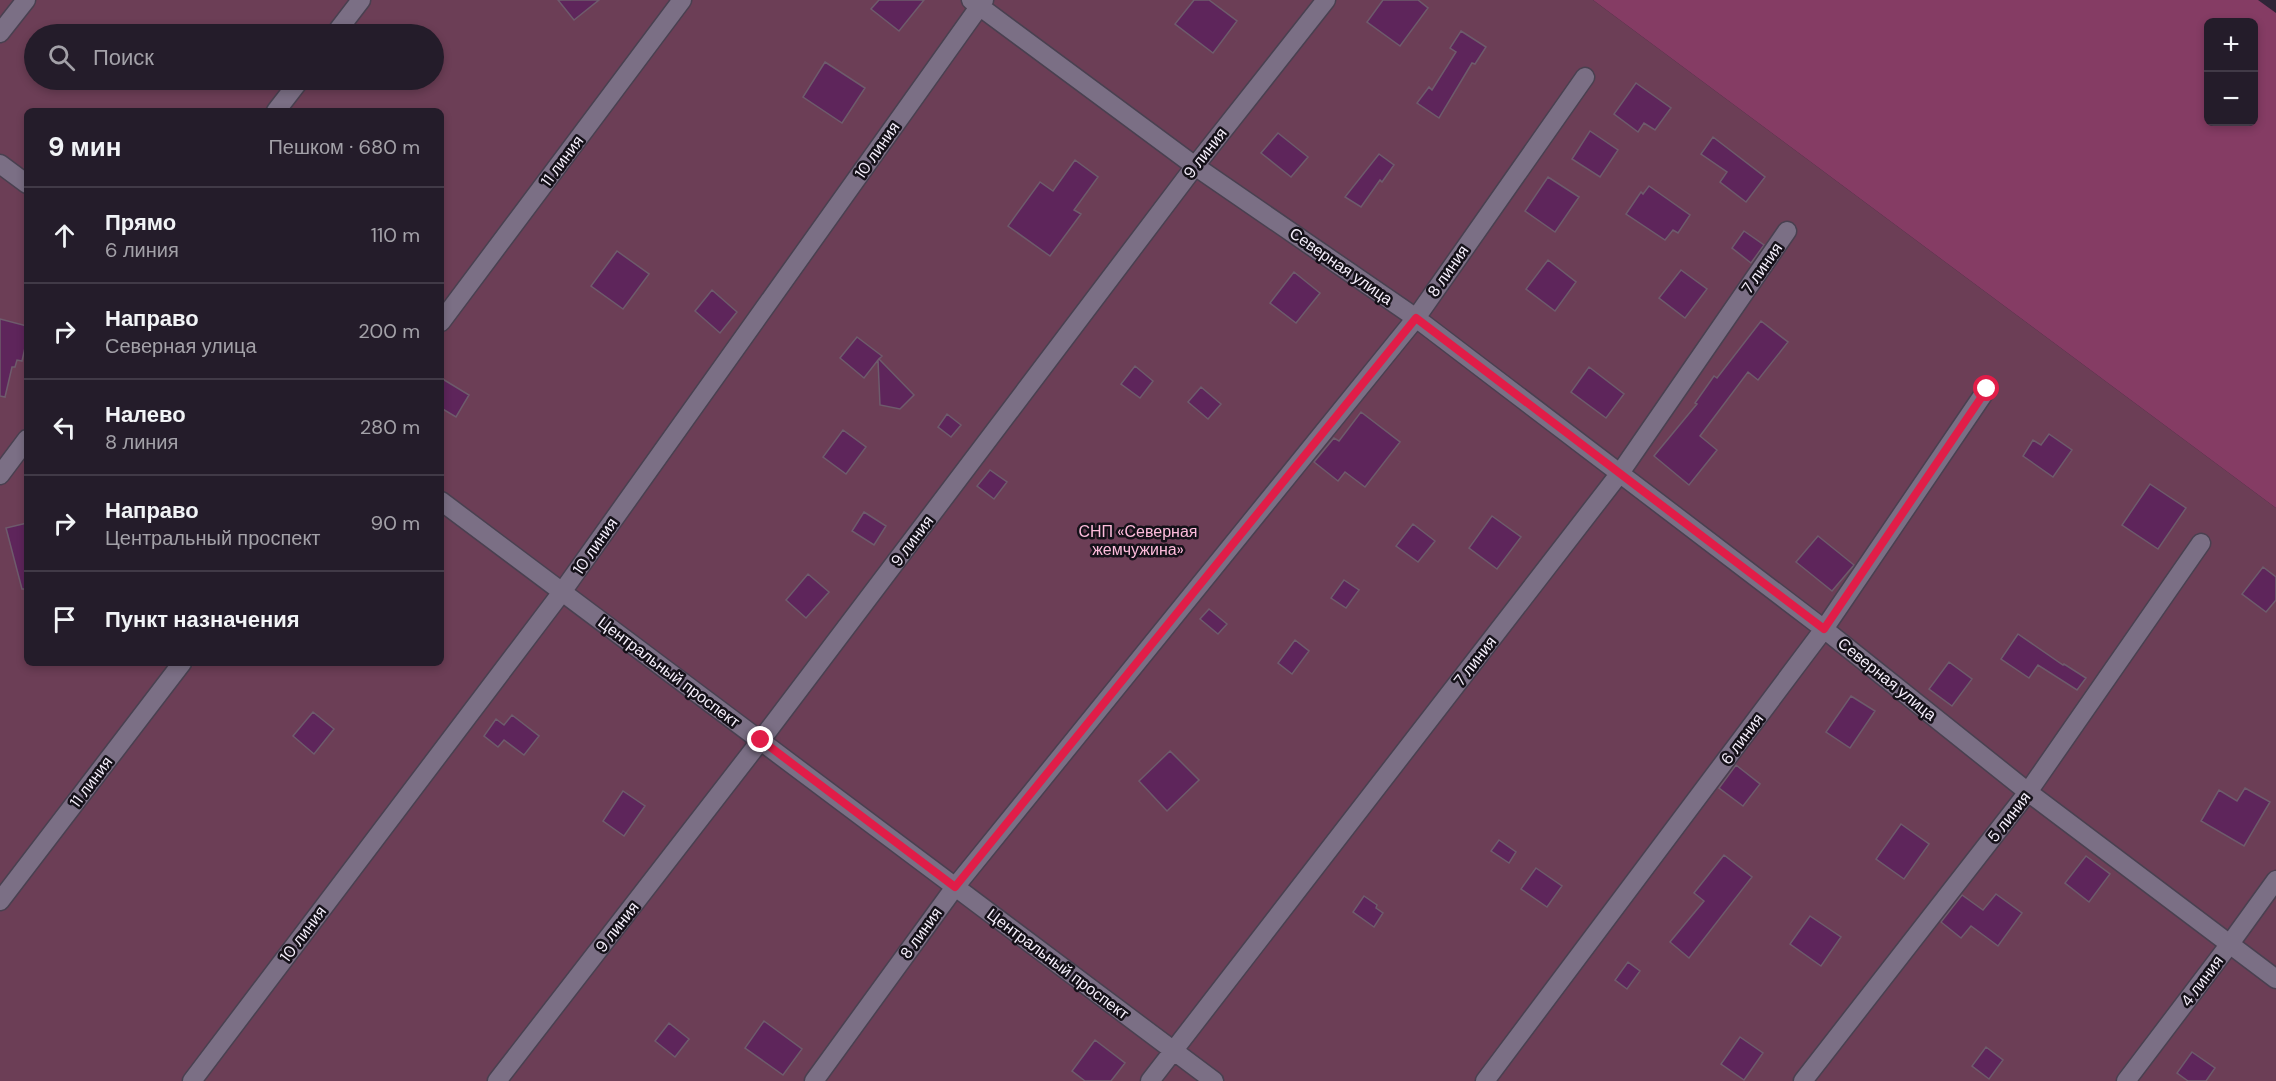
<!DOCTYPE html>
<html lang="ru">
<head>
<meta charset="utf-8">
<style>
	:root { --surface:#241c2a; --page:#2c2532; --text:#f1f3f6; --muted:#a3a1a8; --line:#413a47 }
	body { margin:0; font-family:"DM Sans",sans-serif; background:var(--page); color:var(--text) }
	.controls { position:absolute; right:18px; top:18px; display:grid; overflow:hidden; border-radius:9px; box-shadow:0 3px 9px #0003 }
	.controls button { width:54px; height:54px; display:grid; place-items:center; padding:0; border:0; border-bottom:2px solid var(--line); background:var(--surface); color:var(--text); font:30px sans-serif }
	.stop { position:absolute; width:18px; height:18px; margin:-14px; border:4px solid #e11d48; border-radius:50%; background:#fff }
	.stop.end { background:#e11d48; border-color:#fff; box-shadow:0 2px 6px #0008 }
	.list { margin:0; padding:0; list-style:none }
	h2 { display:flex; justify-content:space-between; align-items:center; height:78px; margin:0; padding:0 24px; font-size:26px }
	h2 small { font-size:20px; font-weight:400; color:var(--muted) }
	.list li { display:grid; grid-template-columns:39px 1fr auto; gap:18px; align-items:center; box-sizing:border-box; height:96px; padding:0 24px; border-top:2px solid var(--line) }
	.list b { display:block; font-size:22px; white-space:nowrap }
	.list p { margin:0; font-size:20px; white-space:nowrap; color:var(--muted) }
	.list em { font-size:20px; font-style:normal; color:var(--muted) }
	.icon { flex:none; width:33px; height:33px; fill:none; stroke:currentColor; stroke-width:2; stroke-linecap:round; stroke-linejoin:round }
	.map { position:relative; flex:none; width:2276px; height:1081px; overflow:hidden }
	.search { position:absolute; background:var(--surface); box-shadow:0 3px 9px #0003; left:24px; top:24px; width:420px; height:66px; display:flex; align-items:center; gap:15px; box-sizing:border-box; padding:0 21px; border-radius:33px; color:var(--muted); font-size:22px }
	.panel { position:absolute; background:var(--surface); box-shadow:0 3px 9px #0003; left:24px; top:108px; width:420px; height:558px; border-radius:9px }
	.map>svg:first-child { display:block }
	.green { fill:#6c3e56; fill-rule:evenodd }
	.forest { fill:#853c64; fill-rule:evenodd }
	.building { fill:#5e255b; stroke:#6e5b6c; stroke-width:1.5 }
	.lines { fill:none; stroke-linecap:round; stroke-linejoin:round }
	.minor-casing { stroke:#494050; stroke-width:21 }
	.minor { stroke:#7b6f85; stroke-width:18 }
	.route { stroke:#e11d48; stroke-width:8 }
	.labels { text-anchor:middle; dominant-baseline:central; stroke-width:5; stroke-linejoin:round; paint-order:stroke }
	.street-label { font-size:16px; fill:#f6effc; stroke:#151119 }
	.park-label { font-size:16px; fill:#febcdc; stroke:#151119 }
</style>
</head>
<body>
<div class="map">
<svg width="2276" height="1081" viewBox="0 0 2276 1081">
	<rect width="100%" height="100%" fill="#302538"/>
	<!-- green -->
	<path class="green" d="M 0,0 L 1593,0 L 2276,508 L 2276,1081 L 0,1081 ZM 34,34 L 434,34 L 434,80 L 34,80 ZM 27,111 L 441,111 L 441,663 L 27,663 Z"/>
	<!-- forest -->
	<path class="forest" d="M 1593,0 L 2258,0 L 2276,13 L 2276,508 ZM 2208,22 L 2254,22 L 2254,122 L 2208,122 Z"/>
	<!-- building -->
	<path class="building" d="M 558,0 L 599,0 L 574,20 Z
		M 879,0 L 924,0 L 899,31 L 871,9 Z
		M 1194,0 L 1209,0 L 1237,21 L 1213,53 L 1175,24 Z
		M 1383,0 L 1418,0 L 1428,8 L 1400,46 L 1367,22 Z
		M 1461,31 L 1486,47 L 1475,64 L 1472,63 L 1439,118 L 1417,103 L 1429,87 L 1432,90 L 1456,52 L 1450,48 Z
		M 825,62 L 865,88 L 842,123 L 803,97 Z
		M 1636,83 L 1671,108 L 1655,130 L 1644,123 L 1638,132 L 1614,114 Z
		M 1590,131 L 1618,150 L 1600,177 L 1572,159 Z
		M 1278,133 L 1308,157 L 1291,177 L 1261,153 Z
		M 1713,137 L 1765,177 L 1746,202 L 1720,182 L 1727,172 L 1701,154 Z
		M 1379,154 L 1394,165 L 1382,182 L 1380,180 L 1361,207 L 1345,197 Z
		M 1075,160 L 1098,177 L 1074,210 L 1081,214 L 1050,256 L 1008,226 L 1040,182 L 1053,191 Z
		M 1548,177 L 1579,197 L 1555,232 L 1525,211 Z
		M 1649,186 L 1690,215 L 1678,233 L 1673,230 L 1665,240 L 1626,214 L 1641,192 L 1643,194 Z
		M 1744,231 L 1764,245 L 1751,263 L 1732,248 Z
		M 617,251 L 649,274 L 623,309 L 591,286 Z
		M 1548,260 L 1576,282 L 1555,311 L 1526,289 Z
		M 1681,270 L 1707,289 L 1685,318 L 1659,298 Z
		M 1294,272 L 1320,293 L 1296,323 L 1270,303 Z
		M 712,290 L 737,312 L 720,333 L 695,311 Z
		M 0,319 L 27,326 L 27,339 L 22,361 L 17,360 L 15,367 L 12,367 L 5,397 L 0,396 Z
		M 1761,321 L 1788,342 L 1758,380 L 1748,372 L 1700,436 L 1717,450 L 1689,485 L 1654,456 L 1697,404 L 1695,403 L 1714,376 L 1717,378 Z
		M 857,337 L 882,356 L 879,359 L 914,395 L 900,409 L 880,405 L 878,360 L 864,378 L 840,358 Z
		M 1135,366 L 1153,381 L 1140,398 L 1121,384 Z
		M 1589,367 L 1624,394 L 1606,418 L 1571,392 Z
		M 441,378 L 469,395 L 456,417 L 441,408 Z
		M 1201,387 L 1221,404 L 1208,419 L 1188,402 Z
		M 1361,412 L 1400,442 L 1365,487 L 1345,472 L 1338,481 L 1314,462 L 1334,438 L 1339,441 Z
		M 947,414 L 961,425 L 951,437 L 938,427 Z
		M 843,430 L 866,447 L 846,474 L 823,457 Z
		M 2049,434 L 2072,450 L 2053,477 L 2023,456 L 2033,440 L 2041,445 Z
		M 990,470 L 1007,482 L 994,499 L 977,486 Z
		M 2150,484 L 2186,508 L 2158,549 L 2122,525 Z
		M 864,512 L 886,526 L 874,545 L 852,531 Z
		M 1492,516 L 1521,537 L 1497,569 L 1469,548 Z
		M 27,523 L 27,589 L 22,589 L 6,528 Z
		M 1413,524 L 1435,541 L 1418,562 L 1396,546 Z
		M 1818,536 L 1854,565 L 1832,591 L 1796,562 Z
		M 2263,567 L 2276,577 L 2276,600 L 2266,612 L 2242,594 Z
		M 808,574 L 829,592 L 806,618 L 786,600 Z
		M 1344,580 L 1359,590 L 1346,608 L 1331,598 Z
		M 1209,609 L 1227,624 L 1218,634 L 1200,619 Z
		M 2018,634 L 2063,665 L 2064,664 L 2086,678 L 2077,690 L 2038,665 L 2029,678 L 2001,659 Z
		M 1295,640 L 1309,651 L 1292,674 L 1278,663 Z
		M 1949,662 L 1972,679 L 1952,706 L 1929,689 Z
		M 1851,696 L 1875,711 L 1850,748 L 1826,732 Z
		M 313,712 L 334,729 L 314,754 L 293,736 Z
		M 512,715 L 539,736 L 524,755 L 504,740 L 498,747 L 484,736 L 496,719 L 504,725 Z
		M 1170,751 L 1199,780 L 1167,811 L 1139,781 Z
		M 1736,765 L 1760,784 L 1743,806 L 1719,788 Z
		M 2245,788 L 2270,802 L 2244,846 L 2201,821 L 2219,790 L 2237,801 Z
		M 623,791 L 645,806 L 624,836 L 603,821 Z
		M 1901,824 L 1929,844 L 1904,879 L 1876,859 Z
		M 1499,840 L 1516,852 L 1509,863 L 1491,851 Z
		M 1724,855 L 1752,877 L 1689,958 L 1670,942 L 1704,901 L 1694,893 Z
		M 2086,856 L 2110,874 L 2089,902 L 2065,883 Z
		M 1536,868 L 1562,886 L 1547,907 L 1521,889 Z
		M 1996,894 L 2022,913 L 1998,946 L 1971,926 L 1961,938 L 1941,922 L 1962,895 L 1983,910 Z
		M 1364,896 L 1377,905 L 1376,908 L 1383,913 L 1374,927 L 1353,912 Z
		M 1810,916 L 1841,937 L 1821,966 L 1790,944 Z
		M 1628,962 L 1640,971 L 1627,989 L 1615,980 Z
		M 764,1021 L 802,1049 L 783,1075 L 745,1048 Z
		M 669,1023 L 689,1039 L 675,1057 L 655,1041 Z
		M 1740,1037 L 1763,1053 L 1744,1080 L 1721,1064 Z
		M 1095,1040 L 1125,1063 L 1111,1081 L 1085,1081 L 1072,1071 Z
		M 1986,1047 L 2003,1060 L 1989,1079 L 1972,1066 Z
		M 2192,1052 L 2215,1068 L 2206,1081 L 2188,1081 L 2177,1073 Z"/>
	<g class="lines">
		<!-- minor casing -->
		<g class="minor-casing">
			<path id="minor" d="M 971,0 L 1195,166 L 1416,318 L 1824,629 L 2028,792 L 2276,979
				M 0,33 L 26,0
				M 335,34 L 361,0
				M 276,111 L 300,80
				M 0,164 L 27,184
				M 441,322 L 682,0
				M 0,475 L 27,439
				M 441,501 L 1214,1081
				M 0,901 L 182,663
				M 192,1081 L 562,592 L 984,0
				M 497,1081 L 761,740 L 1195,166 L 1326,0
				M 814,1081 L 955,887 L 1416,318 L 1585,77
				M 1150,1081 L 1620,473 L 1787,231
				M 1485,1081 L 1824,629 L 1987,389
				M 1803,1081 L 2028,792 L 2201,543
				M 2126,1081 L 2229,945 L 2276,880"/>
		</g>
		<!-- minor -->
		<use href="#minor" class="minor"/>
	</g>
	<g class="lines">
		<!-- route -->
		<path class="route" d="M 761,740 L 955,887 L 1416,318 L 1824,629 L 1987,389"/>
	</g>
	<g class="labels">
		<!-- street labels -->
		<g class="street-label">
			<text transform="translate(877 150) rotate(-55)">10 линия</text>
			<text transform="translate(1205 153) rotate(-52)">9 линия</text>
			<text transform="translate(562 161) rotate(-53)">11 линия</text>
			<text transform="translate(1341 266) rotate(35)">Северная улица</text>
			<text transform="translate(1762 268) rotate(-55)">7 линия</text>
			<text transform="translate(1448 271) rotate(-55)">8 линия</text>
			<text transform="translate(912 541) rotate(-53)">9 линия</text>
			<text transform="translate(595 546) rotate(-55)">10 линия</text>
			<text transform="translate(1475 661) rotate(-52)">7 линия</text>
			<text transform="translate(669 672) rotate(37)">Центральный проспект</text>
			<text transform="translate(1887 679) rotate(39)">Северная улица</text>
			<text transform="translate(1742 739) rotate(-53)">6 линия</text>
			<text transform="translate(91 782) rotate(-53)">11 линия</text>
			<text transform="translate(2009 817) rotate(-52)">5 линия</text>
			<text transform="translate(617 927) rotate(-52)">9 линия</text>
			<text transform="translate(921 933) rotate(-54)">8 линия</text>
			<text transform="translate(303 934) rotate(-53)">10 линия</text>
			<text transform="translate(1058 964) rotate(37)">Центральный проспект</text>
			<text transform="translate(2202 981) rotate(-53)">4 линия</text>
		</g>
		<!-- park labels -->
		<g class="park-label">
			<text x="1138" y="531">СНП «Северная<tspan x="1138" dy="18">жемчужина»</tspan></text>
		</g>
	</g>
</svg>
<div class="controls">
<button>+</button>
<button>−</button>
</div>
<div class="stop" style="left:1987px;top:389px"></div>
<div class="stop end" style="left:761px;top:740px"></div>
<div class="search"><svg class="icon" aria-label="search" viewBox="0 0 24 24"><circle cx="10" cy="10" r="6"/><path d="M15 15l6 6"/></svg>Поиск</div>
<section class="panel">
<h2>9 мин<small>Пешком · 680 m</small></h2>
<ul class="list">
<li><svg class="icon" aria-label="ahead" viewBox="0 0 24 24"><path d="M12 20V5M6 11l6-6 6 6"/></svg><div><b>Прямо</b><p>6 линия</p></div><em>110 m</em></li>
<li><svg class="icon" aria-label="right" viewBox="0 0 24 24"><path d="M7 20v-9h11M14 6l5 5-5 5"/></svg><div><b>Направо</b><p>Северная улица</p></div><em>200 m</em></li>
<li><svg class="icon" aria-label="left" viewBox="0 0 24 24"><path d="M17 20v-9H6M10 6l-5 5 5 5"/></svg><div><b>Налево</b><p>8 линия</p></div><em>280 m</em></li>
<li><svg class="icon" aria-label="right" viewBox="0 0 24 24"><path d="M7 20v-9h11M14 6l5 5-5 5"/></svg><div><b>Направо</b><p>Центральный проспект</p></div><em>90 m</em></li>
<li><svg class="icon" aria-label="arrive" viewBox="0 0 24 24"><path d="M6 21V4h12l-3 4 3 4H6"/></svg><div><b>Пункт назначения</b></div></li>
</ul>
</section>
</div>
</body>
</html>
